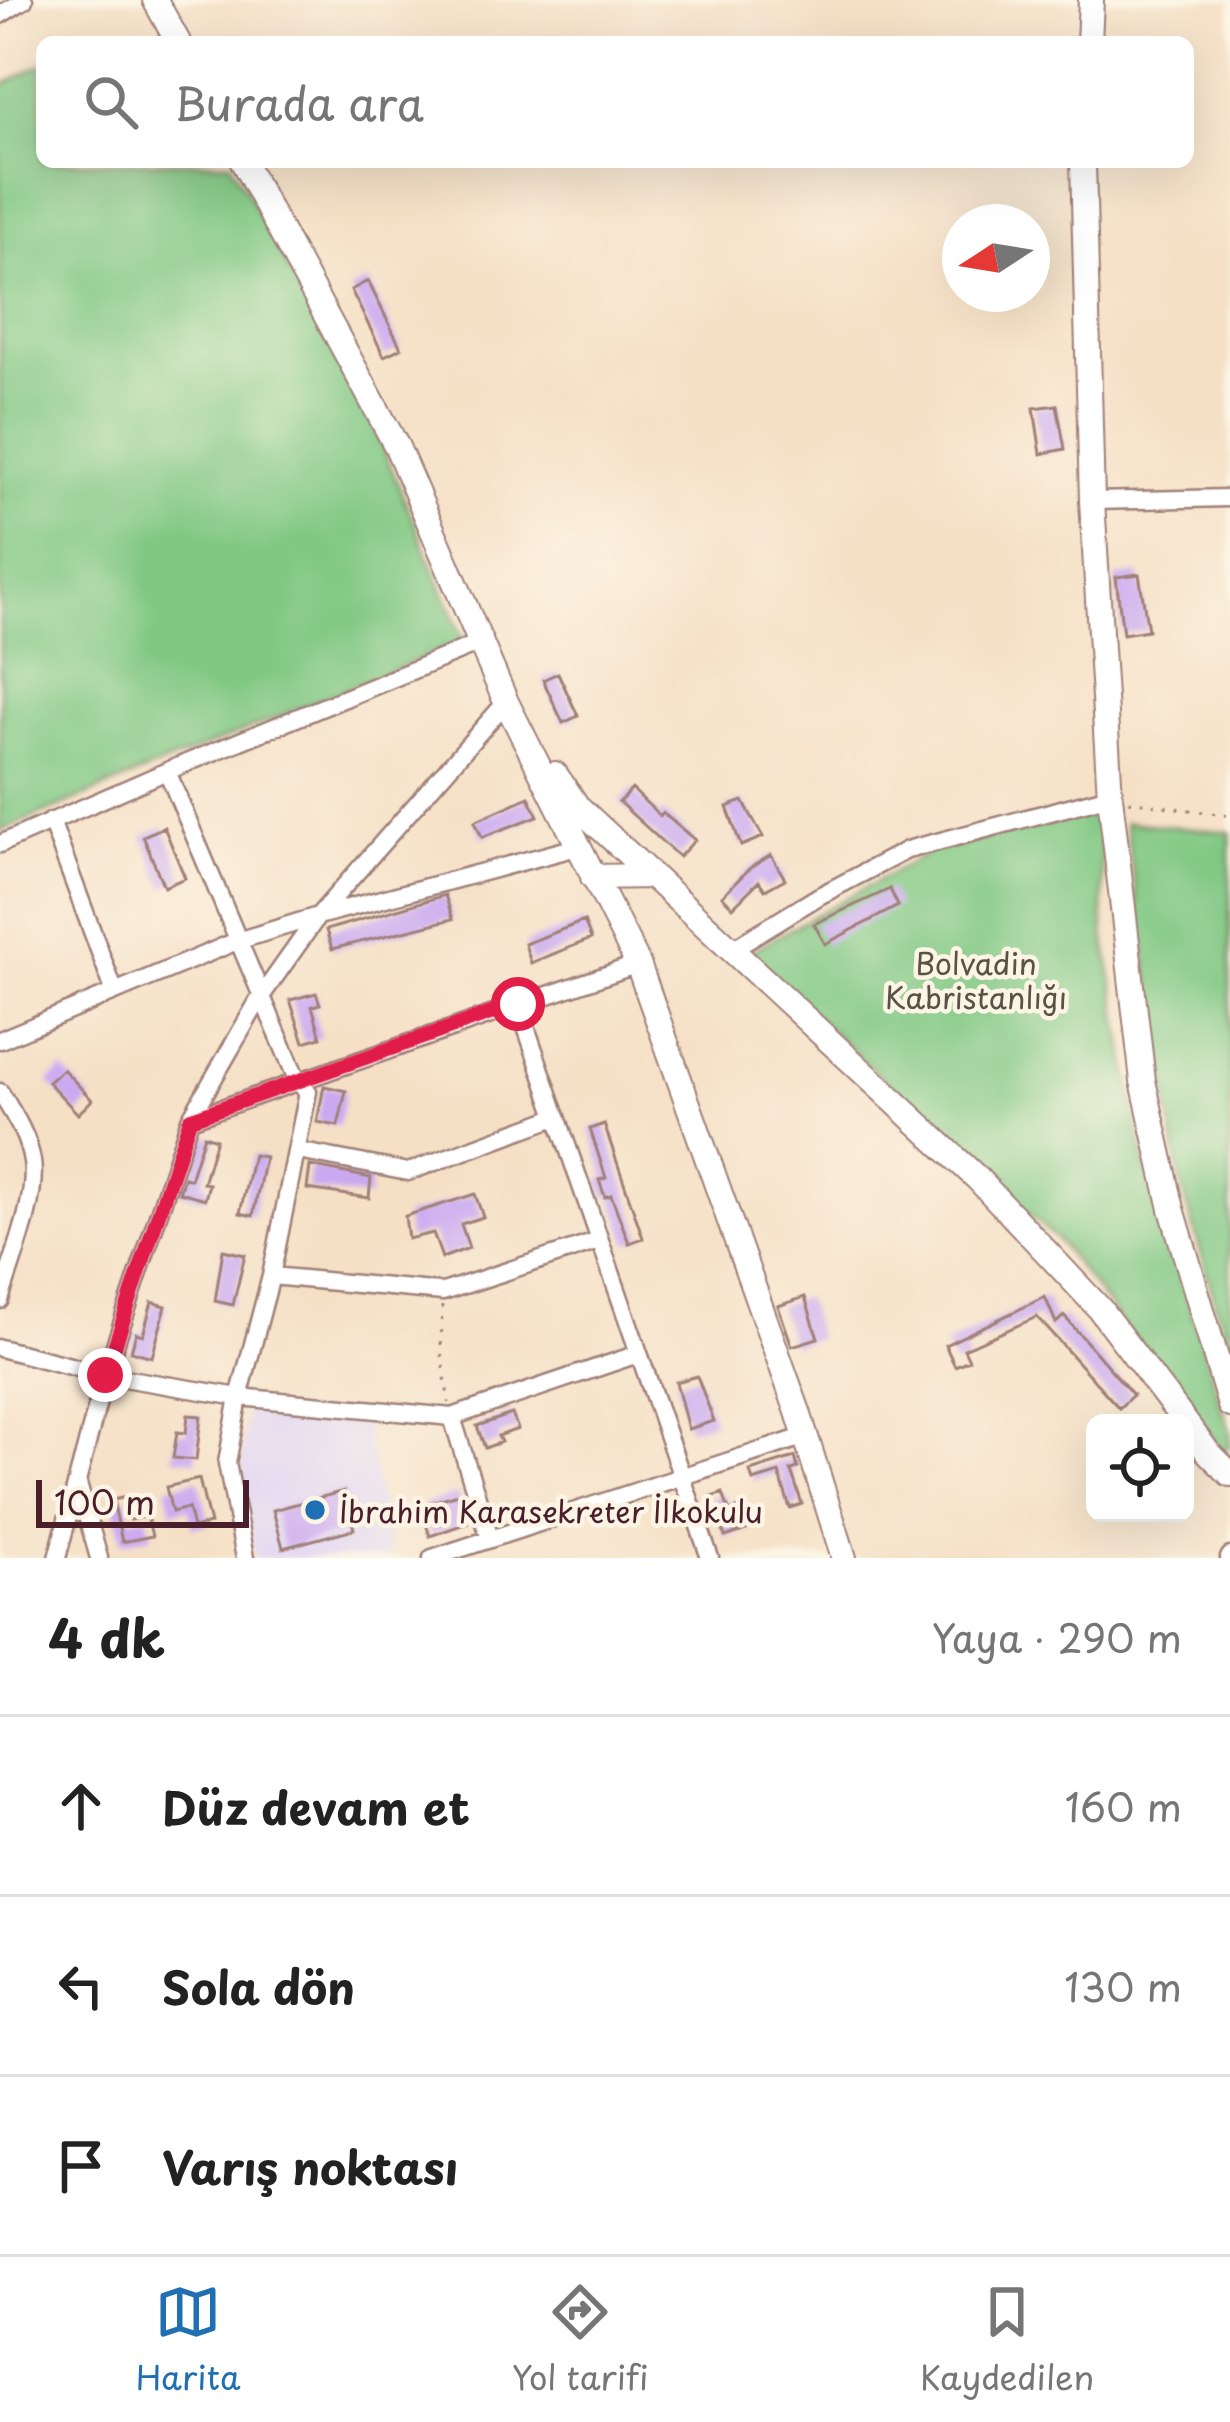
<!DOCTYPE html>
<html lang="tr">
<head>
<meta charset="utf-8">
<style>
	:root { --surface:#fff; --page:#f6f6f6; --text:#222; --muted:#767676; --line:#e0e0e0; --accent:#1f6fb2 }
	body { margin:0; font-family:"Playpen Sans",sans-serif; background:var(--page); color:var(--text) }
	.controls { position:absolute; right:36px; bottom:36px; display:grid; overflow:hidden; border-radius:18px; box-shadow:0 12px 48px #0002 }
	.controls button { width:108px; height:108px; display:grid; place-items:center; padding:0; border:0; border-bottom:3px solid var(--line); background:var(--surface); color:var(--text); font:60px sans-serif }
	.compass { position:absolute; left:942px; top:204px; width:108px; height:108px; border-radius:50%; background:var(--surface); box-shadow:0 12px 48px #0002; rotate:258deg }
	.scale { position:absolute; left:36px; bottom:30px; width:213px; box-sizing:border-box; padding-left:12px; border:6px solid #4a1f2b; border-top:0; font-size:33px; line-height:42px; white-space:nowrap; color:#4a1f2b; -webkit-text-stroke:9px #fcf5e5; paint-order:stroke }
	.stop { position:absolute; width:36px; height:36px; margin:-27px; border:9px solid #e11d48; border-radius:50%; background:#fff }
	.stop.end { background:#e11d48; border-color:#fff; box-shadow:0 3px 12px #0008 }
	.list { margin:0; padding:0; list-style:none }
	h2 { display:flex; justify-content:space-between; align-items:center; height:156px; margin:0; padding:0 48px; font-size:51px }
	h2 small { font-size:39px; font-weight:400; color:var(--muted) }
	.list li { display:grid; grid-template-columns:78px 1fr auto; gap:36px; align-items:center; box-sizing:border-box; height:180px; padding:0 48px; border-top:3px solid var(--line) }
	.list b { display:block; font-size:45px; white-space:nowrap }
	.list em { font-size:39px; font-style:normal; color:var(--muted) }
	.icon { flex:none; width:66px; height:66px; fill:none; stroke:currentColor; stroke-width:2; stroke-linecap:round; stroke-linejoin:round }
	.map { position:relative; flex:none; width:1230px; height:1558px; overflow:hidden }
	.search { position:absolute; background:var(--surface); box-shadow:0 12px 48px #0002; left:36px; right:36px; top:36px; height:132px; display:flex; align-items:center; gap:30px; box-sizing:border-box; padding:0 42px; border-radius:18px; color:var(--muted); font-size:45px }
	.sheet { height:696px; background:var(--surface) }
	nav { display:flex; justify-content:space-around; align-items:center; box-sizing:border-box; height:168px; border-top:3px solid var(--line); background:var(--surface); font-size:33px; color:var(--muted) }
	nav a { display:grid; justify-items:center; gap:6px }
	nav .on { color:var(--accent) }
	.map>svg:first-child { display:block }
	.built { fill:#e0d4f4 }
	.green { fill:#80c883; stroke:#657457; stroke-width:3 }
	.building { fill:#caa9f1 }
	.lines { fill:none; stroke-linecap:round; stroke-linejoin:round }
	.street-casing { stroke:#a08078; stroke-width:21 }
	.secondary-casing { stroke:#a08078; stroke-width:28 }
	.path { stroke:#a08078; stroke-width:3; stroke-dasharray:3 9; stroke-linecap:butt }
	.street { stroke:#fff; stroke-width:16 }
	.secondary { stroke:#fff; stroke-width:24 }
	.route { stroke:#e11d48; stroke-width:15 }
	.poi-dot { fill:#1f6fb2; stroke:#fcf5e5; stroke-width:4.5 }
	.labels { text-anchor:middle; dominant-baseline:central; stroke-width:9; stroke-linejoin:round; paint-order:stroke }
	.park-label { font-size:30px; fill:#5a5245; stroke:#fcf5e5 }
	.poi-label { font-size:30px; fill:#4a1f2b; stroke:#fcf5e5; text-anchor:start }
</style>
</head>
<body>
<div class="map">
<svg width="1230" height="1558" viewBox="0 0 1230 1558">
	<rect width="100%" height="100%" fill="#fcf5e5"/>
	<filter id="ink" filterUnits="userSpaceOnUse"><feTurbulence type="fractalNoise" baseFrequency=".00833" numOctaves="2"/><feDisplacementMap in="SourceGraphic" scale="24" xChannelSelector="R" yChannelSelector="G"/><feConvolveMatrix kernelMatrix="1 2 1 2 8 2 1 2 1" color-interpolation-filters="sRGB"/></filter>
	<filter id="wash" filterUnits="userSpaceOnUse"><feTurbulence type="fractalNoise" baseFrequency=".004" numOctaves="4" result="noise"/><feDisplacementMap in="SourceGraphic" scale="48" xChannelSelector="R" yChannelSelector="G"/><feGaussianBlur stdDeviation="2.7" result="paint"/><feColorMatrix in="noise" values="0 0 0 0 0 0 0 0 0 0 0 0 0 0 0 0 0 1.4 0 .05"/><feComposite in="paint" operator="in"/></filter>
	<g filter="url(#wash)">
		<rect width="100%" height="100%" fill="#f5e0c6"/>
		<!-- built -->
		<path class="built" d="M 247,1403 L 363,1418 L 390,1555 L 380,1558 L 255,1558 L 241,1466 Z"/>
		<!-- green -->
		<path class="green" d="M 42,64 L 42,162 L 230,162 L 371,420 L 464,641 L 0,831 L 0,87 Z
			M 1100,812 L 1104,933 L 1144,1163 L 1230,1432 L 1230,1446 L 1222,1451 L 1058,1241 L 747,953 L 932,851 Z
			M 1125,822 L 1230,832 L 1230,1354 L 1180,1180 Z"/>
		<g id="blocks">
			<!-- building -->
			<path class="building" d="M 368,281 L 401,348 L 384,356 L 351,290 Z
				M 1057,405 L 1065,449 L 1041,454 L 1034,408 Z
				M 1139,574 L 1148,630 L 1123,634 L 1116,577 Z
				M 558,673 L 578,716 L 563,723 L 543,680 Z
				M 632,789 L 660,816 L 663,813 L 695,840 L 679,857 L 619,802 Z
				M 529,797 L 538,816 L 482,837 L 475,821 Z
				M 743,801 L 763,837 L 741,846 L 727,807 Z
				M 164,827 L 185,878 L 164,887 L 143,836 Z
				M 771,855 L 785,879 L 765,890 L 759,881 L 733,907 L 722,896 L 750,868 Z
				M 890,889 L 898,906 L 825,944 L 814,924 Z
				M 445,895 L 453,919 L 332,949 L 326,930 Z
				M 584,921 L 591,939 L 531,963 L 525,944 Z
				M 316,993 L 320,1004 L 312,1006 L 321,1037 L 304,1042 L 290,1000 Z
				M 63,1069 L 92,1100 L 78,1114 L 48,1082 Z
				M 324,1086 L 346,1091 L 338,1126 L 317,1122 Z
				M 604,1124 L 643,1238 L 629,1243 L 611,1195 L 605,1197 L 599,1180 L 606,1178 L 590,1129 Z
				M 204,1135 L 216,1139 L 203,1183 L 209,1184 L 205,1199 L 179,1192 L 184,1177 L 190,1179 Z
				M 253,1155 L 265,1157 L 253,1216 L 240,1213 Z
				M 310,1166 L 371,1178 L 369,1198 L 307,1189 Z
				M 475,1194 L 483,1217 L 461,1224 L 469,1248 L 442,1258 L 433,1233 L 408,1239 L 405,1216 Z
				M 223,1250 L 245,1255 L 233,1305 L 215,1301 Z
				M 805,1297 L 818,1338 L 792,1346 L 778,1306 Z
				M 1045,1297 L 1056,1323 L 1064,1316 L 1133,1395 L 1119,1408 L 1037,1317 L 964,1349 L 969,1360 L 955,1366 L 945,1345 Z
				M 152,1302 L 166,1306 L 152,1357 L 131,1351 L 136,1333 L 143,1335 Z
				M 697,1376 L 714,1421 L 688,1429 L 676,1382 Z
				M 512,1414 L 518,1429 L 498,1436 L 501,1442 L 485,1448 L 477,1426 Z
				M 188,1415 L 201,1416 L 196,1460 L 173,1458 L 177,1432 L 186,1433 Z
				M 795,1457 L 798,1468 L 791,1470 L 802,1504 L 790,1508 L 779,1473 L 753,1481 L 750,1471 Z
				M 199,1479 L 210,1524 L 193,1528 L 188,1508 L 172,1512 L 166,1487 Z
				M 344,1491 L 354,1529 L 283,1548 L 273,1510 Z
				M 723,1493 L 729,1511 L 739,1508 L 746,1530 L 725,1537 L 712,1497 Z
				M 457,1494 L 467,1523 L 430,1536 L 420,1506 Z
				M 126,1497 L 131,1520 L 147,1516 L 152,1536 L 122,1542 L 113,1500 Z"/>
		</g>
	</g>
	<g filter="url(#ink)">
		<use href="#blocks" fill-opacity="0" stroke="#a08078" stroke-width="3"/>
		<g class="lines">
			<!-- street casing -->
			<g class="street-casing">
				<path id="street" d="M 0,15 L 24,0
					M 1092,501 L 1230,498
					M 167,771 L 298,1082 L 308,1092 L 271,1276 L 239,1397 L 227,1463 L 245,1558
					M 51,821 L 114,990
					M 0,844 L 167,771 L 479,643
					M 729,951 L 819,896 L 907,850 L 1110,796
					M 518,1004 L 710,1558
					M 0,1040 L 237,941 L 318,916 L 577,847
					M 0,1092 C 13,1113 28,1136 32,1161 C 38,1199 11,1263 0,1300
					M 190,1119 L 638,964
					M 298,1151 L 408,1172 L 556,1117
					M 271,1276 L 443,1292 L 599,1241
					M 0,1348 L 105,1375 L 239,1397 L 452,1417 L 638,1354
					M 452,1417 L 490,1539
					M 78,1484 L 99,1558
					M 57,1558 L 105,1375 L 190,1119 L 260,998 L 318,916 L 506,702
					M 432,1558 L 806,1436
					M 1229,1558 L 1230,1556"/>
			</g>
			<!-- secondary casing -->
			<g class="secondary-casing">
				<path id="secondary" d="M 155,0 L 178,42
					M 1089,42 L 1091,0
					M 243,162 L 397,447 L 506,702 L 638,964 L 798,1412 L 844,1558
					M 1083,162 L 1092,501 L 1110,796 L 1143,1081 L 1172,1209 L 1230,1405
					M 555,774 L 577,806 L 978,1179 L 1099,1308 L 1207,1451 L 1230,1474
					M 593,877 L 650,876"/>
			</g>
			<!-- path -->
			<path class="path" d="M 1129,801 L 1230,816
				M 442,1306 L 441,1351 L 449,1403"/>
			<!-- street -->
			<use href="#street" class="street"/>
			<!-- secondary -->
			<use href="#secondary" class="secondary"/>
		</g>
	</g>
	<g class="lines" filter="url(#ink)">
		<!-- route -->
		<path class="route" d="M 105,1375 L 190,1119 L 518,1004"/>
	</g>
	<!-- markers -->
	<circle class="poi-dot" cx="315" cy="1510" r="12"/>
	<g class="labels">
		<!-- park labels -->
		<g class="park-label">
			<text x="976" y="962">Bolvadin<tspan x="976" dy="34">Kabristanlığı</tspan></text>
		</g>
		<!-- poi labels -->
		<g class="poi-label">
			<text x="339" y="1510">İbrahim Karasekreter İlkokulu</text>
		</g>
	</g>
</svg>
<div class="controls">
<button><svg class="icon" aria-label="locate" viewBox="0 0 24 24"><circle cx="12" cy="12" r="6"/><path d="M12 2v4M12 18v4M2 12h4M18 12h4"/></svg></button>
</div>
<svg class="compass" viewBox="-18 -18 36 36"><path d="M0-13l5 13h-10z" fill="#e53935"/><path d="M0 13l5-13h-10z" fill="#767676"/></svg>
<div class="scale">100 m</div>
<div class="stop" style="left:518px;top:1004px"></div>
<div class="stop end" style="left:105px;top:1375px"></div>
<div class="search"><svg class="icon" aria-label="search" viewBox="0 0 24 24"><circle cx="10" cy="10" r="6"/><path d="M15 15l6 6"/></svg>Burada ara</div>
</div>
<section class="sheet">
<h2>4 dk<small>Yaya · 290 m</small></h2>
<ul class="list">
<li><svg class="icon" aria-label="ahead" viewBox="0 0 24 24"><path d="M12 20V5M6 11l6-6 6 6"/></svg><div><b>Düz devam et</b></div><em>160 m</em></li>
<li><svg class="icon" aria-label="left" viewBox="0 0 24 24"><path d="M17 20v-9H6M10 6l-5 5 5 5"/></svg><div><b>Sola dön</b></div><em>130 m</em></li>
<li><svg class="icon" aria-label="arrive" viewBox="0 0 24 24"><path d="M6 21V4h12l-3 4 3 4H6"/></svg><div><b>Varış noktası</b></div></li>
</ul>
</section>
<nav>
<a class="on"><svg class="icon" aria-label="map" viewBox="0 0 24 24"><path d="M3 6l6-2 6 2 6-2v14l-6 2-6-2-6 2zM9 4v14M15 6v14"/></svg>Harita</a>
<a><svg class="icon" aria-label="directions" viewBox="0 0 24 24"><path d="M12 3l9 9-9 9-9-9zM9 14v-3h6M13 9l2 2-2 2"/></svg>Yol tarifi</a>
<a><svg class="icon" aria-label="saved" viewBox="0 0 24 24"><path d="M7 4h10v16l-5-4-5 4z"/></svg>Kaydedilen</a>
</nav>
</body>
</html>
